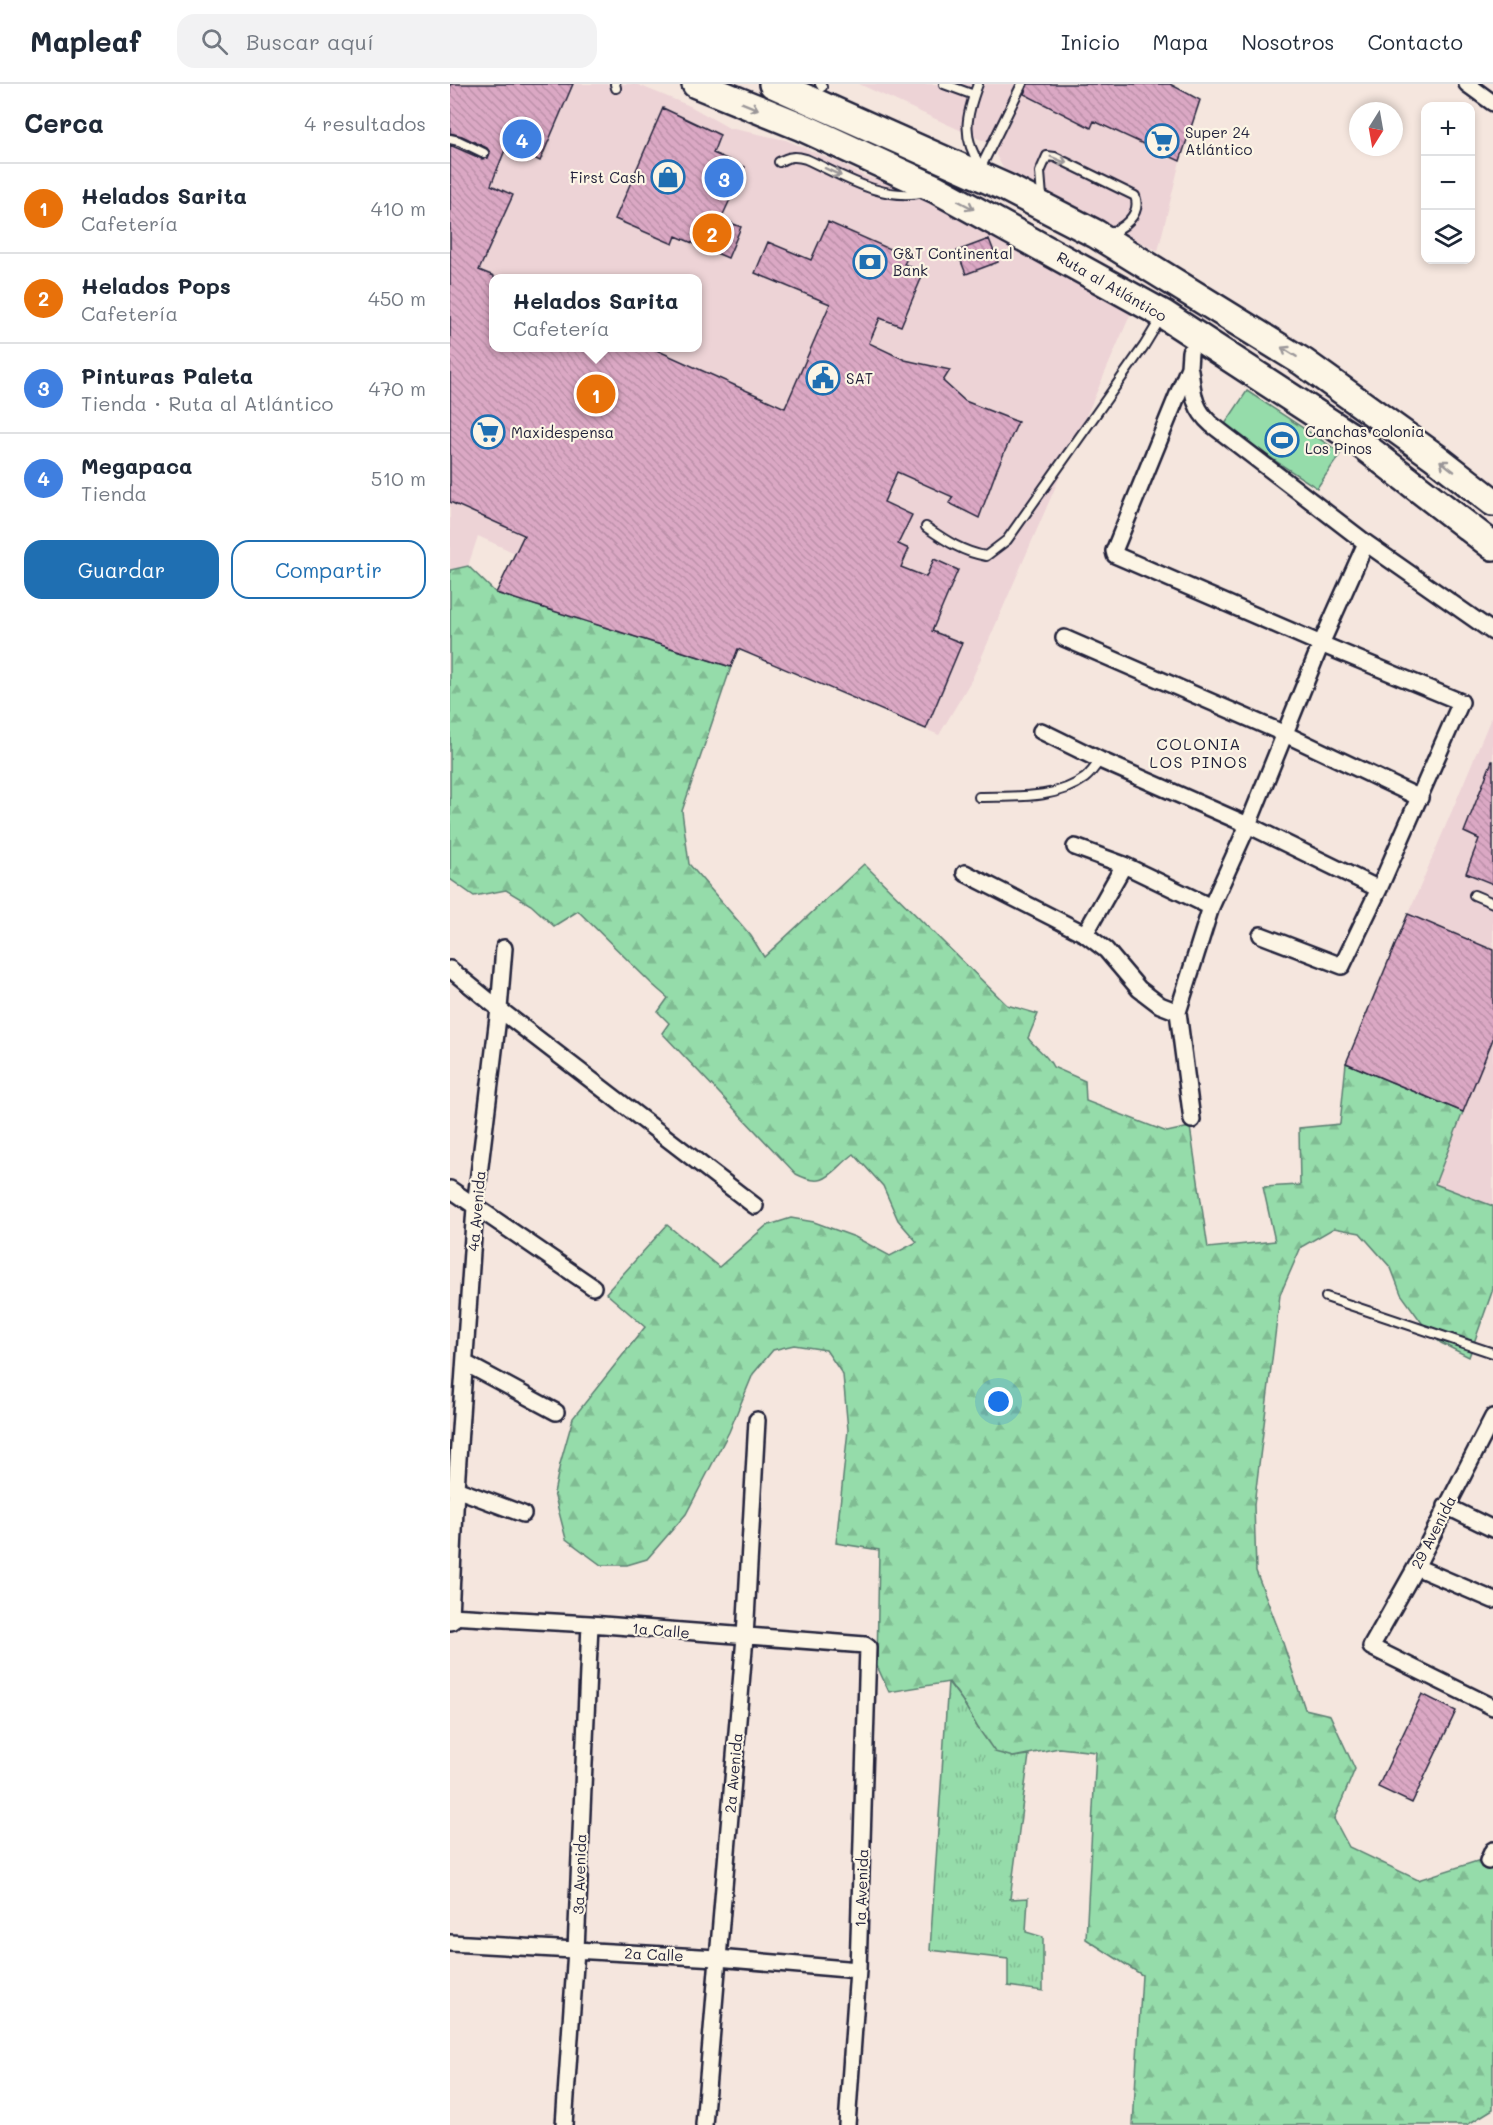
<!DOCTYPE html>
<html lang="es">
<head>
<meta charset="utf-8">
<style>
	:root { --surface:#fff; --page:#f2f2f3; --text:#1f2937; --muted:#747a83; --line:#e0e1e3; --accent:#1f6fb2 }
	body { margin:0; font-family:Mali,sans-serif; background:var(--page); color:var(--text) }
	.controls { position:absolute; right:18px; top:18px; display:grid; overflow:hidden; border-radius:12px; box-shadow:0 3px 9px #0003 }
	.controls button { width:54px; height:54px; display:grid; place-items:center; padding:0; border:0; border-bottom:2px solid var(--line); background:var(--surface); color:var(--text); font:30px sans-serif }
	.compass { position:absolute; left:899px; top:18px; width:54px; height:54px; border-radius:50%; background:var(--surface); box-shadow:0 3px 9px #0003; rotate:191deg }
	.you { position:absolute; left:549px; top:1318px; width:21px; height:21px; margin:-15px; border:4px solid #fff; border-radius:50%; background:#1a73e8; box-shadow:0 0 0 9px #1a73e833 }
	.badge { display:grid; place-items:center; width:39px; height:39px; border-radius:50%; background:var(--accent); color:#fff; font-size:20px; font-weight:700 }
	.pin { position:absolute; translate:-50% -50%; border:3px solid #fff; box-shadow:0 2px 6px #0006 }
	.popup { position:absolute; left:39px; top:190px; width:213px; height:78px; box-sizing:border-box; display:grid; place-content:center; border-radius:12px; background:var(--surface); filter:drop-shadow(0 2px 4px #0005); font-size:20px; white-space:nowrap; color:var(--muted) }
	.popup b { font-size:22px; color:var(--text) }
	.popup::after { content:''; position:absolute; left:50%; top:100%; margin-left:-12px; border:12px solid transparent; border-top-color:var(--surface) }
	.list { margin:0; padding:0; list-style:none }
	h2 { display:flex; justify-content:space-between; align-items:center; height:78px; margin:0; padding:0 24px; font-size:26px }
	h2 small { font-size:20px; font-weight:400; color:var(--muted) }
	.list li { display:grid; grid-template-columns:39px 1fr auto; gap:18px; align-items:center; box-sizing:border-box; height:90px; padding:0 24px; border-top:2px solid var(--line) }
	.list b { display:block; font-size:22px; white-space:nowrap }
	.list p { margin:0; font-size:20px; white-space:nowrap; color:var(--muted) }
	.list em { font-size:20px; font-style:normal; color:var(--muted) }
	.actions { display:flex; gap:12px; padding:18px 24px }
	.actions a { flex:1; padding:14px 0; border:2px solid var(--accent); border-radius:18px; text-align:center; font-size:21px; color:var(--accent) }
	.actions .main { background:var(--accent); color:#fff }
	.icon { flex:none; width:33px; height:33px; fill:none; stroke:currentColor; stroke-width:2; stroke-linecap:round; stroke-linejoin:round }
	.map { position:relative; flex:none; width:1043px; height:2041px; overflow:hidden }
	header { display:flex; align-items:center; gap:36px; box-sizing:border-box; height:84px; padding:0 30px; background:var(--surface); border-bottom:2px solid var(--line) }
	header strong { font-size:28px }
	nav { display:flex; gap:33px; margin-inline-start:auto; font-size:21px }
	.search { width:420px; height:54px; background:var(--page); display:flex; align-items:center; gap:15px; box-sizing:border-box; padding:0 21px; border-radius:18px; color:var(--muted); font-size:22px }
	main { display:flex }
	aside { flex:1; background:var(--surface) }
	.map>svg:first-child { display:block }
	.built { fill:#edd3d6; fill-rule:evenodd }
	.grass { fill:url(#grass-tufts); stroke:#5c7f72; stroke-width:1.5 }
	.forest { fill:url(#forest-firs); stroke:#5c7f72; stroke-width:1.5 }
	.garden { fill:#95dcaa; stroke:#5c7f72; stroke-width:1.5 }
	.building { fill:url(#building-back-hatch); stroke:#22223b; stroke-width:1.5 }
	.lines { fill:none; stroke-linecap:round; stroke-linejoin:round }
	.lane-casing { stroke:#22223b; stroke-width:12 }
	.street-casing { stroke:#22223b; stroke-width:20 }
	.secondary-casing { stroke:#22223b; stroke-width:26 }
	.highway-casing { stroke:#22223b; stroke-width:32 }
	.lane { stroke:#fcf5e5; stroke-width:8 }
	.street { stroke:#fcf5e5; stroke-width:15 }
	.secondary { stroke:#fcf5e5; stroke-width:21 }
	.highway { stroke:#fcf5e5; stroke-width:27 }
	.oneway { stroke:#9a9698 }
	.labels { text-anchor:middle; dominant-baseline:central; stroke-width:4.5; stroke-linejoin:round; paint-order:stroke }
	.poi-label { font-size:15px; fill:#22223b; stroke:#fcf5e5; text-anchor:start }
	.street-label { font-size:15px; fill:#22223b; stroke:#fcf5e5 }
	.neighbourhood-label { font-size:16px; letter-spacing:1.5px; fill:#22223b; stroke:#fcf5e5 }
</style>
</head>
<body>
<header>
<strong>Mapleaf</strong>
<div class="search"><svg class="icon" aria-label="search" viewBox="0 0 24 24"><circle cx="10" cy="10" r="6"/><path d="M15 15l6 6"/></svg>Buscar aquí</div>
<nav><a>Inicio</a><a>Mapa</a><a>Nosotros</a><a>Contacto</a></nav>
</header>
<main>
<aside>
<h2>Cerca<small>4 resultados</small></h2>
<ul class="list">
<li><span class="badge" style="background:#e8710a">1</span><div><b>Helados Sarita</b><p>Cafetería</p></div><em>410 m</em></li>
<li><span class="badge" style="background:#e8710a">2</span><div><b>Helados Pops</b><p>Cafetería</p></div><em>450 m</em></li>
<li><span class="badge" style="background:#3f7fe0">3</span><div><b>Pinturas Paleta</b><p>Tienda · Ruta al Atlántico</p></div><em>470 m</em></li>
<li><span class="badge" style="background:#3f7fe0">4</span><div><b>Megapaca</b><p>Tienda</p></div><em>510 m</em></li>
</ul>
<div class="actions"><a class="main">Guardar</a><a>Compartir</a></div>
</aside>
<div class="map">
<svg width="1043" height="2041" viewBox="0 0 1043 2041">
	<defs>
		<pattern id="grass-tufts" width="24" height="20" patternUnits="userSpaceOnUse" patternTransform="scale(1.5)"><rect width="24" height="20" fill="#95dcaa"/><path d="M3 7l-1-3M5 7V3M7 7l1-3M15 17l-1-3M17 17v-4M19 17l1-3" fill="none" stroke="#80bc93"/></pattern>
		<pattern id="forest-firs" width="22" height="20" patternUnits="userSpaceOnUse" patternTransform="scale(1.5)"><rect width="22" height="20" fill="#95dcaa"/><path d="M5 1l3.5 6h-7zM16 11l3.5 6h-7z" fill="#80bc93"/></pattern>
		<pattern id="building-back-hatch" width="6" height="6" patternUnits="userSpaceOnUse" patternTransform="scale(1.5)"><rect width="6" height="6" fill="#dba8c4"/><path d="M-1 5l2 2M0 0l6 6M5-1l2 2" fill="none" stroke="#bc90a9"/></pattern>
	</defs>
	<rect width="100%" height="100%" fill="#f5e6de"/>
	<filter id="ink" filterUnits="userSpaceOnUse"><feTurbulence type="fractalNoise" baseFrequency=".0167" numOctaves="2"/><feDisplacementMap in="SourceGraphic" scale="12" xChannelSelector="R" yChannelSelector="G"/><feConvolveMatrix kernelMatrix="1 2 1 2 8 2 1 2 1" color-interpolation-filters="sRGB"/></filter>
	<g filter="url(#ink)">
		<!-- built -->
		<path class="built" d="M 0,0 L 186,0 L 240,22 L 279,44 L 336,56 L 394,81 L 414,92 L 448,101 L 681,229 L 522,595 L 489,651 L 289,565 L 281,583 L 46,509 L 65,469 L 28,452 L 18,482 L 0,486 ZM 44,194 L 248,194 L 248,264 L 44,264 Z
			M 409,0 L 720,0 L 750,16 L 730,77 L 708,167 L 558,89 L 553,84 L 546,71 L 547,63 Z
			M 1043,629 L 1043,1122 L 985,1101 L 1012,1028 L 896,979 Z"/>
		<!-- grass -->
		<path class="grass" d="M 498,1598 L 512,1616 L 528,1644 L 563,1673 L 579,1671 L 560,1815 L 578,1814 L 576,1848 L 593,1853 L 593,1907 L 558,1902 L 558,1875 L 480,1866 Z"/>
		<!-- forest -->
		<path class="forest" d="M 18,482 L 46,509 L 281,583 L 232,727 L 239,780 L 301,852 L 314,873 L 414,780 L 557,921 L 588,930 L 578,954 C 586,965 597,970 603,983 L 635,997 L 636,1017 L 717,1048 L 740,1043 L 758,1164 L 825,1157 L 813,1103 L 850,1101 L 849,1044 L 890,1040 L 896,979 L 1013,1028 L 985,1100 L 1043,1122 L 1043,1205 L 1019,1273 L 991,1259 L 980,1250 L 951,1210 L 941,1184 L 910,1149 L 884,1144 L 851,1163 L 830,1211 L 804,1421 L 806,1487 L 829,1547 L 855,1625 L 880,1631 L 905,1685 L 884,1735 L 899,1763 L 968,1796 L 1043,1772 L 1043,2025 L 1017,2041 L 683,2041 L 692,1891 L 636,1855 L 646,1668 L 609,1664 L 563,1673 L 545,1668 L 528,1644 L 512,1616 L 499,1598 L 439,1608 L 427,1582 L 429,1466 L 386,1459 L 398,1346 L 393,1291 L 376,1266 L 344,1261 L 323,1266 L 303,1290 L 279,1348 L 236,1430 L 197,1475 L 177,1481 L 151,1481 L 116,1455 L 104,1409 L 110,1380 L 123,1334 L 195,1243 L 156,1209 L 217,1141 L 269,1183 L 316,1142 L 341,1134 L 364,1138 L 405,1153 L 440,1172 L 467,1158 L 448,1136 L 433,1102 L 404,1070 C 380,1088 377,1106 346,1090 L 212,949 L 219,939 L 208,928 L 218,914 L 203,901 L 128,827 L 104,842 L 81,821 L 56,806 L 24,812 L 0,795 L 0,486 Z"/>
		<!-- garden -->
		<path class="garden" d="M 797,307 L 891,369 L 867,404 L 773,343 Z"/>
		<!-- building -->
		<path class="building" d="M 0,0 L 123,0 L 90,77 L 57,61 L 41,101 L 63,111 L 29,186 L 44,192 L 44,264 L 202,264 L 335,324 L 380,220 L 305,189 L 318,158 L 361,176 L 378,138 L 458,173 L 454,180 L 474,188 L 451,242 L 430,234 L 419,259 L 455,276 L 500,286 L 493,297 L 515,317 L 568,338 L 547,385 L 529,434 L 499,419 L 503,413 L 447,388 L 434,418 L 462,431 L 448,460 L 459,465 L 451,483 L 476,493 L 484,475 L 508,486 L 482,547 L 512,559 L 476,645 L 288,565 L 281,583 L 46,509 L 74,451 L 0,418 L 0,61 L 32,75 L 38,74 L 40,69 L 37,64 L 12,52 L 0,49 Z
			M 578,0 L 720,0 L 750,16 L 730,77 L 644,37 L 641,44 L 574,10 Z
			M 213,24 L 270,51 L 263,69 L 295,83 L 271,135 L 291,143 L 278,174 L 226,152 L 223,160 L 165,135 Z
			M 539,155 L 548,178 L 516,190 L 507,167 Z
			M 1042,677 L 1043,677 L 1043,800 L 1016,789 L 1029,755 L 1014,748 Z
			M 958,830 L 1043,866 L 1043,955 L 1013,1028 L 896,979 Z
			M 972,1610 L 1006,1627 L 962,1719 L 928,1703 Z"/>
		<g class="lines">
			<!-- lane casing -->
			<g class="lane-casing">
				<path id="lane" d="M 165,0 L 166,4
					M 370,0 L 372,3
					M 494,0 L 524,11
					M 528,0 C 516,32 511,53 531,83
					M 0,55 L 9,57 L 34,69
					M 329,78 C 339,72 346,72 356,75 C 394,92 432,118 475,108
					M 531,83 L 572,0
					M 592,113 L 590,88 L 597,72 L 605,73 L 685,112 C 692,130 673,146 656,149
					M 476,443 C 495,456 512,468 536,472 L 557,456 L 694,262 L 711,234
					M 529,713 C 565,712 605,716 635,694 C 641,689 646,682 650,676
					M 1024,811 L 1043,819
					M 876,1213 L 1043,1269"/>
			</g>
			<!-- street casing -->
			<g class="street-casing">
				<path id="street" d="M 1017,0 L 1043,19
					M 740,268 L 739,283 L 664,467 L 665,471 L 871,560 L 1011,618 L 929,805 L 892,882 L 811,851
					M 740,286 C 743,308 743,324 761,340 L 916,459 L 1043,548
					M 614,554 L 835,650 L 970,714
					M 591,647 L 650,676 L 798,741 L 929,805
					M 625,763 L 674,781 L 761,823
					M 515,789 L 635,850 L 656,866 L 689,905 L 710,921 L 728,928
					M 635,850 L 674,781
					M 54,864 L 49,925 L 25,1123 L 6,1405 L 0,1532 L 140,1540 L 415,1561 L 418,1563 L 408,1886 L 397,2041
					M 0,885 L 49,925 L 305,1122
					M 742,1036 L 728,928 L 761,823 L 798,741 L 871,560 L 916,459
					M 0,1105 L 143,1203
					M 15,1279 L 106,1328
					M 1043,1333 L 966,1483 L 921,1563 L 1043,1623
					M 6,1405 L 73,1430
					M 996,1422 L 1043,1445
					M 966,1483 L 1043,1516
					M 1038,1777 L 1043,1766
					M 0,1859 L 267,1874 L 408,1886
					M 114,2041 L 126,1866 L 140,1540
					M 254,2041 L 295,1553 L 307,1336"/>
			</g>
			<!-- secondary casing -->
			<g class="secondary-casing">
				<path id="secondary" d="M 0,1532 L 0,1535"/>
			</g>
			<!-- highway casing -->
			<g class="highway-casing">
				<path id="highway" d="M 246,0 L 352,43 L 486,105 L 713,230 L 906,356 L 1043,462
					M 323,0 L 557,104 L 646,150 L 853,278 L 985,373 L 1043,418"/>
			</g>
			<!-- lane -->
			<use href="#lane" class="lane"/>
			<!-- street -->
			<use href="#street" class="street"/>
			<!-- secondary -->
			<use href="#secondary" class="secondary"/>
			<!-- highway -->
			<use href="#highway" class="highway"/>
		</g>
		<!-- one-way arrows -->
		<defs><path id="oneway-shaft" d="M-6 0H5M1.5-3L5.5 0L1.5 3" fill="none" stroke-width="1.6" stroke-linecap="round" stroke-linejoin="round" transform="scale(1.5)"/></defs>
		<g class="oneway">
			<use href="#oneway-shaft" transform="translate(300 22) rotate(22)"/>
			<use href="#oneway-shaft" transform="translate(609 76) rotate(22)"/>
			<use href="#oneway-shaft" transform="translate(383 88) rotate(25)"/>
			<use href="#oneway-shaft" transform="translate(516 121) rotate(28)"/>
			<use href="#oneway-shaft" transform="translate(839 268) rotate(-148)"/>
			<use href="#oneway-shaft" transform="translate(997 382) rotate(-142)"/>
		</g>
	</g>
	<!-- icons -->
	<defs>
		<g id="supermarket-ring" transform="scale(1.725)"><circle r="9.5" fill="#fcf5e5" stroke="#1f6fb2" stroke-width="1.5"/><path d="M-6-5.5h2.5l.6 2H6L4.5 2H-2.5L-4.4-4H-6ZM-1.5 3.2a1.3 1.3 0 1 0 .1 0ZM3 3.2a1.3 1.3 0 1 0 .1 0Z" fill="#1f6fb2"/></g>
		<g id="shop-ring" transform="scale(1.725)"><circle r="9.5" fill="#fcf5e5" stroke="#1f6fb2" stroke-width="1.5"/><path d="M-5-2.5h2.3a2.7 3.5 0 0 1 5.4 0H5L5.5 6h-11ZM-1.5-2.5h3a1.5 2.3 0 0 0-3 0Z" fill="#1f6fb2"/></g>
		<g id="bank-ring" transform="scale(1.725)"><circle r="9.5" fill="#fcf5e5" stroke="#1f6fb2" stroke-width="1.5"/><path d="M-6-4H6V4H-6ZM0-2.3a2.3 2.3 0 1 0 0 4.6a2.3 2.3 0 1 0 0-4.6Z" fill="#1f6fb2"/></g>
		<g id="civic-ring" transform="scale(1.725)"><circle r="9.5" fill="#fcf5e5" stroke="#1f6fb2" stroke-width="1.5"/><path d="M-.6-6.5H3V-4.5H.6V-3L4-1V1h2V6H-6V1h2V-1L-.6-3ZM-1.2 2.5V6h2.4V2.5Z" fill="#1f6fb2"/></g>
		<g id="stadium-ring" transform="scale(1.725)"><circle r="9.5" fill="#fcf5e5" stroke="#1f6fb2" stroke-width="1.5"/><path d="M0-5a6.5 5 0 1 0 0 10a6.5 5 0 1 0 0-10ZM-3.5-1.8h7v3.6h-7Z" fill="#1f6fb2"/></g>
	</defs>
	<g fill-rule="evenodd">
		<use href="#supermarket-ring" x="712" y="57"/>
		<use href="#shop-ring" x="218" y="93"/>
		<use href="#bank-ring" x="420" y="178"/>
		<use href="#civic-ring" x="373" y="294"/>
		<use href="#supermarket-ring" x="38" y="348"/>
		<use href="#stadium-ring" x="832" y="356"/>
	</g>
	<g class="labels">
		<!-- poi labels -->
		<g class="poi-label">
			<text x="735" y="48">Super 24<tspan x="735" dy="17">Atlántico</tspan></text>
			<text x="195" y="93" text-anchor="end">First Cash</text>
			<text x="443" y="169">G&amp;T Continental<tspan x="443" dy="17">Bank</tspan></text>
			<text x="396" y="294">SAT</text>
			<text x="855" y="347">Canchas colonia<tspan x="855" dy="17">Los Pinos</tspan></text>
			<text x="61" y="348">Maxidespensa</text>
		</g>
		<!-- street labels -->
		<g class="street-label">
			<text transform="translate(662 202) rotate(30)">Ruta al Atlántico</text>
			<text transform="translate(26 1127) rotate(-85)">4a Avenida</text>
			<text transform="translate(983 1448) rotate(-63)">29 Avenida</text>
			<text transform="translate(211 1546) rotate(5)">1a Calle</text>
			<text transform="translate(283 1689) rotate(-85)">2a Avenida</text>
			<text transform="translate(129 1790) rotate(-88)">3a Avenida</text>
			<text transform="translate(411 1804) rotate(-88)">1a Avenida</text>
			<text transform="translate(204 1870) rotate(3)">2a Calle</text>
		</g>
		<!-- neighbourhood labels -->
		<g class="neighbourhood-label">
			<text x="749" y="659">COLONIA<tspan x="749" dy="18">LOS PINOS</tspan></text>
		</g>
	</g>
</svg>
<div class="controls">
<button>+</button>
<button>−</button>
<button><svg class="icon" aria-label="layers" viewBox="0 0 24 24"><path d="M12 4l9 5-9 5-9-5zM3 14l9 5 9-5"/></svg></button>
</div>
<svg class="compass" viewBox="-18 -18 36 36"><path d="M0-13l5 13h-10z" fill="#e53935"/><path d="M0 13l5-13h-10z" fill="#747a83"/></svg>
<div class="you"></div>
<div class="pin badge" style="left:146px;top:310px;background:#e8710a">1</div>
<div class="popup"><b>Helados Sarita</b>Cafetería</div>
<div class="pin badge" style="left:262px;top:149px;background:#e8710a">2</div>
<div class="pin badge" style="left:274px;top:94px;background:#3f7fe0">3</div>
<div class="pin badge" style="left:72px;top:55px;background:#3f7fe0">4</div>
</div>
</main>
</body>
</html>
